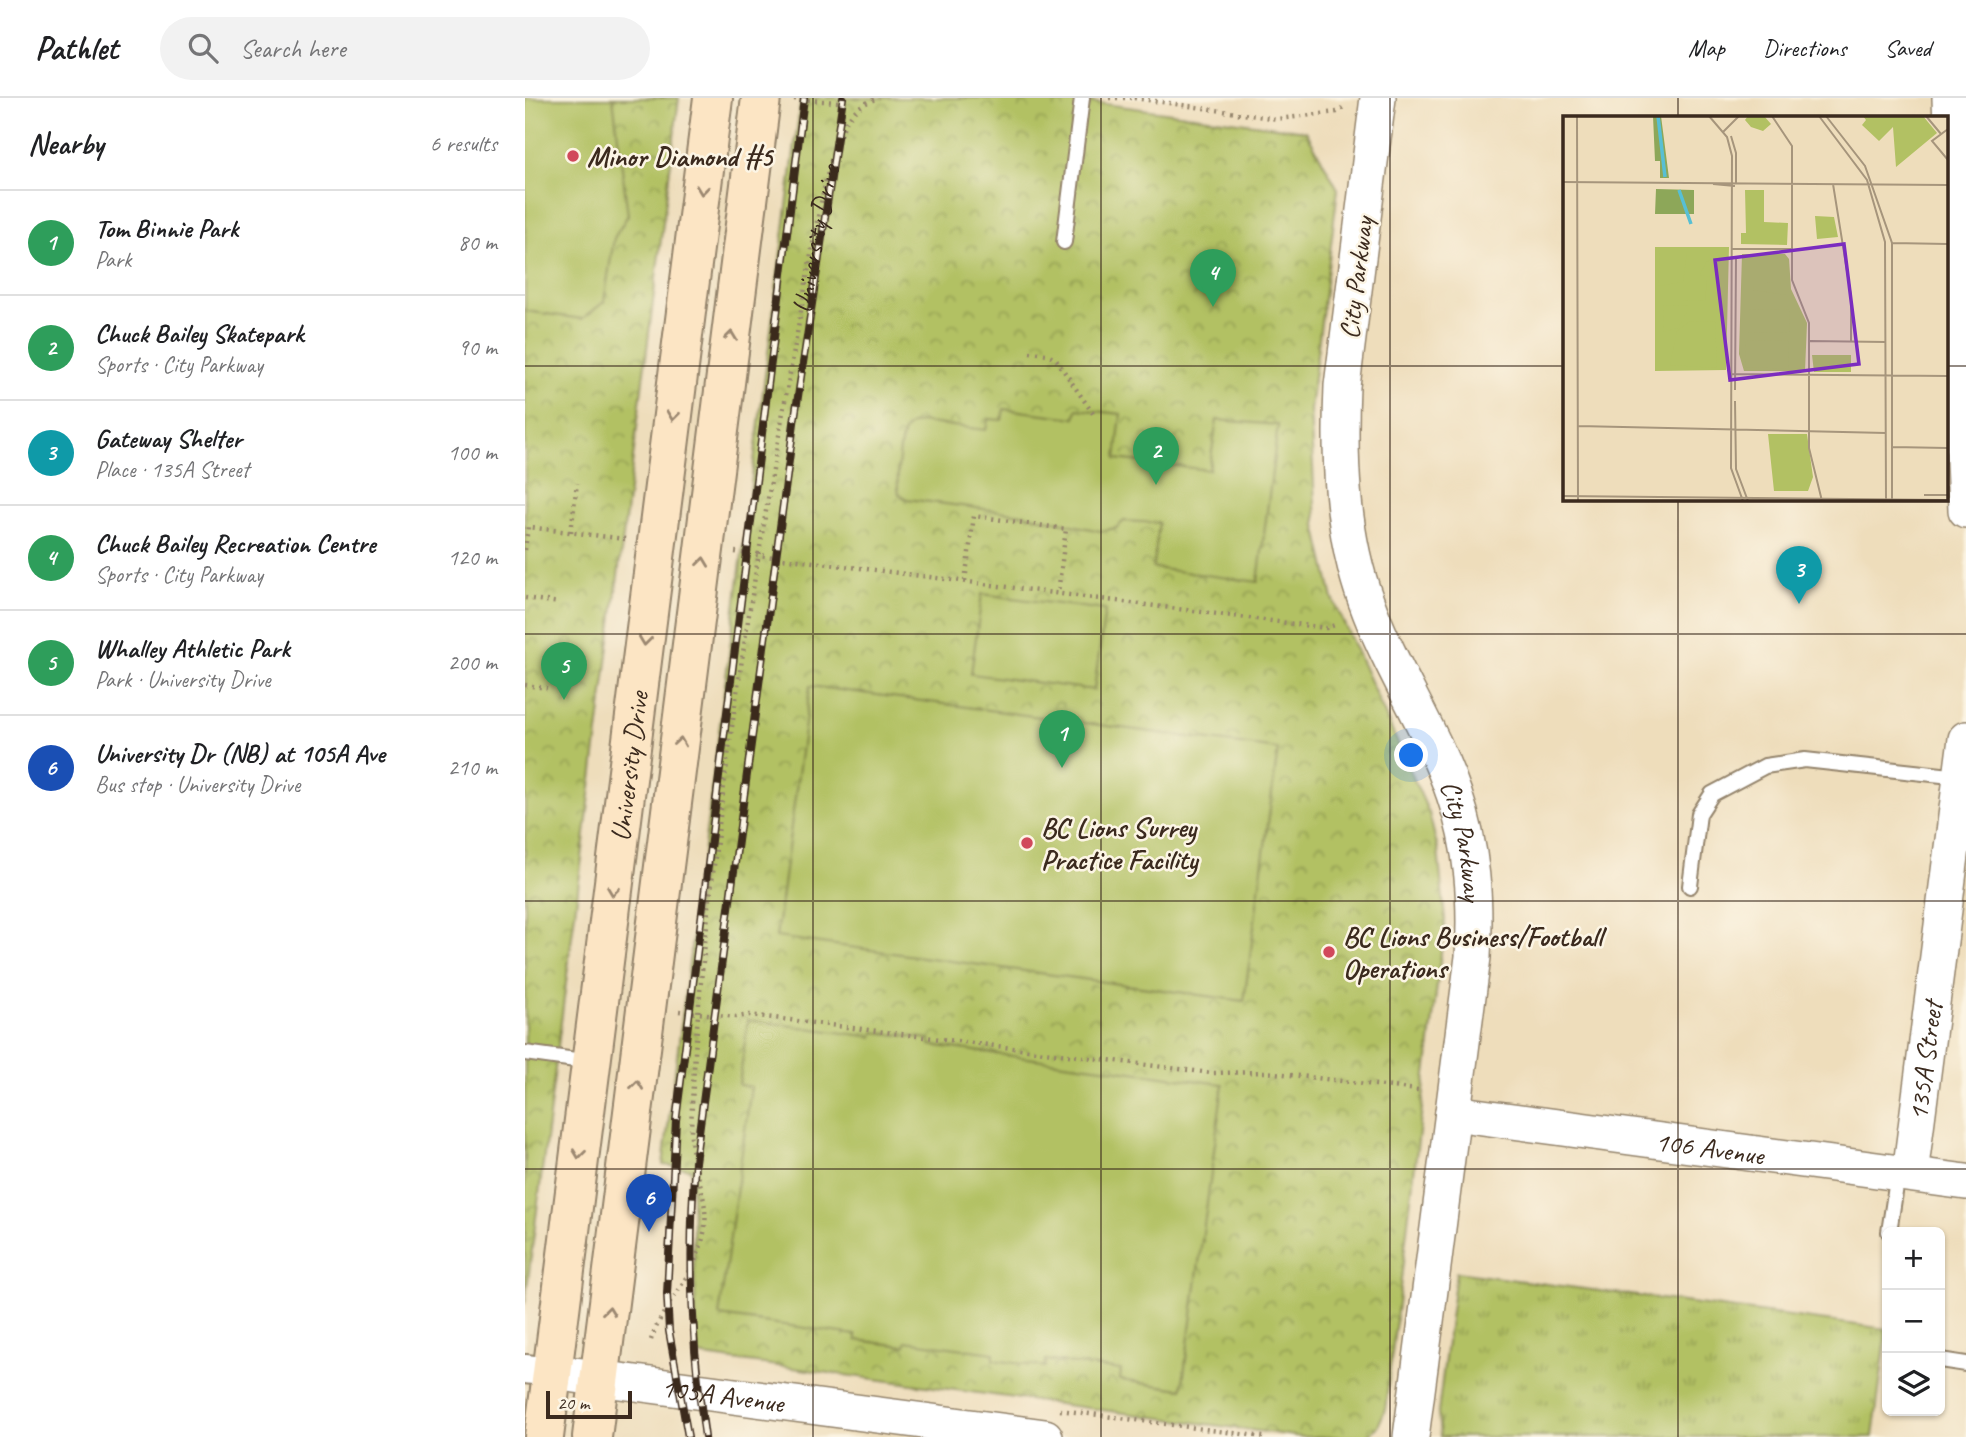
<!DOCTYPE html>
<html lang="en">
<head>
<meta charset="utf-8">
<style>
	:root { --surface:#fff; --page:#f2f2f2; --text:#202124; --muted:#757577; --line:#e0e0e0; --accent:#0f766e }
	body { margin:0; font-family:Caveat,sans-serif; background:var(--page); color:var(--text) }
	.controls { position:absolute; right:21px; bottom:21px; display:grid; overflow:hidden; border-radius:10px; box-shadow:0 2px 5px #0004 }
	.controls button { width:63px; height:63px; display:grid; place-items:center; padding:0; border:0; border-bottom:2px solid var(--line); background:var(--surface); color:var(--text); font:35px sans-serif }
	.scale { position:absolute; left:21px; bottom:18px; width:86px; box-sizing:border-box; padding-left:7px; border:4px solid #3b2a1e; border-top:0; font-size:19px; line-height:24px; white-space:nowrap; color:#3b2a1e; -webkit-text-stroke:5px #fcf5e5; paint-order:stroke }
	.you { position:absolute; left:887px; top:658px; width:24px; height:24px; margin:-18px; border:5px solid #fff; border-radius:50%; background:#1a73e8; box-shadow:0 0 0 10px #1a73e833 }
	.badge { display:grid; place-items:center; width:46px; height:46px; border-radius:50%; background:var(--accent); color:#fff; font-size:23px; font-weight:700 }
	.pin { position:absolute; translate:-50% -58px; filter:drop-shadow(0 2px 4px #0008) }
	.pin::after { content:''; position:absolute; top:37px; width:24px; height:21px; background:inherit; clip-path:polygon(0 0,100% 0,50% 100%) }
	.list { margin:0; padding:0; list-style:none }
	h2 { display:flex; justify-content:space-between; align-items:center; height:91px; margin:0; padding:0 28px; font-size:30px }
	h2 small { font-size:23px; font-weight:400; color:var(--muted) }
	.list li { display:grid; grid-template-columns:46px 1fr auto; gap:21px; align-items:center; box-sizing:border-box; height:105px; padding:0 28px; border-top:2px solid var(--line) }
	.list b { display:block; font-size:26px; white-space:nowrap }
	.list p { margin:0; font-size:23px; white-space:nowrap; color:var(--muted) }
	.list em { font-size:23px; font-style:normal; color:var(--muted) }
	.icon { flex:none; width:38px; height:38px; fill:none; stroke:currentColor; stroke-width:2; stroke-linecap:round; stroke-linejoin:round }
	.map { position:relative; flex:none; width:1441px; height:1339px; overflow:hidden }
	header { display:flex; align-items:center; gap:42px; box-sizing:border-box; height:98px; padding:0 35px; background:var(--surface); border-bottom:2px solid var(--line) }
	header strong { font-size:33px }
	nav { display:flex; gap:38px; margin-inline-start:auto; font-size:24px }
	.search { width:490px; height:63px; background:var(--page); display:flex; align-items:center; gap:18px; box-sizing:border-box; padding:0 24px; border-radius:38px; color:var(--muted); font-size:26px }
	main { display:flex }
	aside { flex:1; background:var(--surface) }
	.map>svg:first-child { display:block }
	.grass { fill:url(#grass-tufts); stroke:#767640; stroke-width:2 }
	.park { fill:url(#park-crowns); stroke:#767640; stroke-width:2 }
	.garden { fill:#b2c163; stroke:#767640; stroke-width:2 }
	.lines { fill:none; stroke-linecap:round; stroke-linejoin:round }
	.service-casing { stroke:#94846c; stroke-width:18 }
	.minor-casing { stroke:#94846c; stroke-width:32 }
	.tertiary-casing { stroke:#94846c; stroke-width:38 }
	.secondary-casing { stroke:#94846c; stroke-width:42 }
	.path { stroke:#94846c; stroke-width:4.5; stroke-dasharray:2 5; stroke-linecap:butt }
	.service { stroke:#fff; stroke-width:14 }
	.minor { stroke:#fff; stroke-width:28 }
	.tertiary { stroke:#fff; stroke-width:35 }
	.secondary { stroke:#fce5c4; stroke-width:38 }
	.rail-casing { stroke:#3b2a1e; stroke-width:8 }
	.rail { stroke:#fcf5e5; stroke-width:5; stroke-dasharray:16; stroke-linecap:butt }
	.oneway { stroke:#9c8871 }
	.grid { fill:none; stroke:#3b2a1e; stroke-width:2; stroke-opacity:0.55 }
	.poi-dot { fill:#d1495b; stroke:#fcf5e5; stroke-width:2.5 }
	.labels { text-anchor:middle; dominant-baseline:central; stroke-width:5; stroke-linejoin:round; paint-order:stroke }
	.poi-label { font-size:28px; font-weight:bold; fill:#3b2a1e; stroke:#fcf5e5; text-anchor:start }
	.street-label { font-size:28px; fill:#3b2a1e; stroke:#fcf5e5 }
	.inset-river { fill:none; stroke:#57bfd4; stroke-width:3.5 }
	.inset-road { fill:none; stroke:#a6957c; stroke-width:2 }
	.view { fill:#7b2cbf; fill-opacity:0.15; stroke:#7b2cbf; stroke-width:3.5 }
	.inset-edge { fill:none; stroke:#3b2a1e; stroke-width:3.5 }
</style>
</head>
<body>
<header>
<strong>Pathlet</strong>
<div class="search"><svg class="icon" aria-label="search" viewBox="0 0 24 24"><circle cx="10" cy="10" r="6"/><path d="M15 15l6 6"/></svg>Search here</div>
<nav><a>Map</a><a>Directions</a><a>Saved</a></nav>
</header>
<main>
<aside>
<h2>Nearby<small>6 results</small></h2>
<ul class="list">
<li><span class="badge" style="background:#2e9e5b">1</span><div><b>Tom Binnie Park</b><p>Park</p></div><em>80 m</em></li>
<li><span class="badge" style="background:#2e9e5b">2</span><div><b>Chuck Bailey Skatepark</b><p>Sports · City Parkway</p></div><em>90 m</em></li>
<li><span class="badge" style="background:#0f9aa8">3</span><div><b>Gateway Shelter</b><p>Place · 135A Street</p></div><em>100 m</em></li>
<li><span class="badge" style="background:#2e9e5b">4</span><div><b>Chuck Bailey Recreation Centre</b><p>Sports · City Parkway</p></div><em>120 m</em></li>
<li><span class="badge" style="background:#2e9e5b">5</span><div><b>Whalley Athletic Park</b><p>Park · University Drive</p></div><em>200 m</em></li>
<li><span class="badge" style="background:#1a4fb4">6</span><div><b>University Dr (NB) at 105A Ave</b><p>Bus stop · University Drive</p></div><em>210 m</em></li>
</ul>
</aside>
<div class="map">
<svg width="1441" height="1339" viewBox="0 0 1441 1339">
	<defs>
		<pattern id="grass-tufts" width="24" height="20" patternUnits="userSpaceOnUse" patternTransform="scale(1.75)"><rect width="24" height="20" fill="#b2c163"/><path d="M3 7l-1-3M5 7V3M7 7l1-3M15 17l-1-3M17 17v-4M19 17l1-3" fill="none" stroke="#929d51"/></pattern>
		<pattern id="park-crowns" width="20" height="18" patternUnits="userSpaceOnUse" patternTransform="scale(1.75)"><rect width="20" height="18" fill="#b2c163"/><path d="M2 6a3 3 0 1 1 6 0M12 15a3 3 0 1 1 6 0" fill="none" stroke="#929d51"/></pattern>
	</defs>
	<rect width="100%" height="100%" fill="#fcf5e5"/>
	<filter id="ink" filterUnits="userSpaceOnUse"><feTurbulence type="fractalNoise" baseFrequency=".0143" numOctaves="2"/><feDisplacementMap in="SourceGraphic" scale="14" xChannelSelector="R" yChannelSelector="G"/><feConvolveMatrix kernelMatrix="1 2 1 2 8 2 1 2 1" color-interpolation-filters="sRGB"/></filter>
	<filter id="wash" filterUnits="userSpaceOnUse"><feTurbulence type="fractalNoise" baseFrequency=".00686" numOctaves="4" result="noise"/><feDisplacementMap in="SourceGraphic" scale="28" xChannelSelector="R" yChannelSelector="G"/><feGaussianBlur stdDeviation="1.57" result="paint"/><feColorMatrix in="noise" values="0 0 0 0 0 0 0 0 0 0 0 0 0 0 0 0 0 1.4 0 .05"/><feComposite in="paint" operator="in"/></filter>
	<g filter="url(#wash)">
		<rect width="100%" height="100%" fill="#edb"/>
		<!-- grass -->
		<path class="grass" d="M 931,1174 L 1362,1231 L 1348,1339 L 915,1339 L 913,1314 Z"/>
		<!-- park -->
		<path class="park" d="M 0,0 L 154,0 L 0,1206 Z
			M 276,0 L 535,0 L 781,33 L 813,91 L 785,311 L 791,427 L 808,501 L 904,715 L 913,752 L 920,822 L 860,1312 L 853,1328 L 843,1339 L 777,1339 L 172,1257 L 166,1071 L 138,1067 Z"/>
		<!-- garden -->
		<path class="garden" d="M 0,0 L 88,0 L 103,117 L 89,140 L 79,204 L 57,221 L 0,213 Z
			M 479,311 L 550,320 L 552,311 L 596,316 L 591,361 L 684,372 L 692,322 L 753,327 L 733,484 L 628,470 L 634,425 L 599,423 L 591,430 L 575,433 L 498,416 L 382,401 L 374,396 C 371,384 374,343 380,332 C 383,327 389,326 394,324 L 461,332 L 463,321 L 477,322 Z
			M 457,496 L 580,512 L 569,592 L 446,576 Z
			M 285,588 L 753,651 L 719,903 L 251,839 Z
			M 223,922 L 348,939 L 349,934 L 405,941 L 405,947 L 698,986 L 657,1291 L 595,1282 L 596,1272 L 521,1262 L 520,1269 L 468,1262 L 469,1255 L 381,1243 L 380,1248 L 331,1242 L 331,1237 L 194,1218 L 226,989 L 214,987 Z"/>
	</g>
	<g filter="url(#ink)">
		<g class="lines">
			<!-- service casing -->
			<g class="service-casing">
				<path id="service" d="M 539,144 L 557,0
					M 1165,788 L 1174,716 L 1187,696 L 1240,668 L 1280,662 L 1435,679
					M 0,955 L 65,964
					M 1364,1134 L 1373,1075
					M 1415,1262 L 1441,1266"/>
			</g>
			<!-- minor casing -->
			<g class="minor-casing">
				<path id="minor" d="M 0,1271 L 27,1274"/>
			</g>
			<!-- tertiary casing -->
			<g class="tertiary-casing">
				<g id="tertiary">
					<path id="s2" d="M 853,0 L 817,288 C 814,360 816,435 841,503 C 865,570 906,629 929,696 C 948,750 951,803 948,859 L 886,1339"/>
					<path d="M 1425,0 L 1441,412"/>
					<path id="s3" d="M 928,1015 L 1441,1084"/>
					<path id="s4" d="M 1385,1076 L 1441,641"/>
					<path id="s5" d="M 27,1274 L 520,1339"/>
				</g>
			</g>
			<!-- secondary casing -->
			<g class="secondary-casing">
				<g id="secondary">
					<path id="s6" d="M 19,1339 L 188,0"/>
					<path d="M 67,1339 L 236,0"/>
				</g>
			</g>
			<!-- path -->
			<g class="path">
				<path d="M 584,0 L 606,0"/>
				<path d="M 609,0 L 753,21 L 812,14 L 820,9"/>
				<path d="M 269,1 L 313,4 L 320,26"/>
				<path d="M 505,254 L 522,256 L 532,263 L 569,317"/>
				<path d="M 46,434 L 52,385"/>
				<path d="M 0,452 L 3,429 L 100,441"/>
				<path d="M 210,454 L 801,530 L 813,526"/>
				<path d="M 440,483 L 449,418 L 541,431 L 533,495"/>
				<path d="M 0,500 L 34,505"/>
				<path d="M 0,587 L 22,590"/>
				<path d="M 154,913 L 211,919 L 225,917 L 686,975 L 741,974 L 893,992"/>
				<path id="s1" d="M 126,1242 C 139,1204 172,1176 179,1135 C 186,1100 165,1068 166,1034 C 169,929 182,823 195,719 C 220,519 257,321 292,123 C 299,94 308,34 330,13 C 337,6 345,3 354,0"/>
				<path d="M 535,1312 L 739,1339"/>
			</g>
			<!-- service -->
			<use href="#service" class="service"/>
			<!-- minor -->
			<use href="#minor" class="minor"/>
			<!-- tertiary -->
			<use href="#tertiary" class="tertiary"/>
			<!-- secondary -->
			<use href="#secondary" class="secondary"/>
			<!-- rail casing -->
			<g class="rail-casing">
				<path id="rail" d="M 163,1339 L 144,1233 L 142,1196 L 151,1022 L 279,0
					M 180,1339 C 166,1247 163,1157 170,1064 L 269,325 L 318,0"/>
			</g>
			<!-- rail -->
			<use href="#rail" class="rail"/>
		</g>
		<!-- one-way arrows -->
		<defs><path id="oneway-chevron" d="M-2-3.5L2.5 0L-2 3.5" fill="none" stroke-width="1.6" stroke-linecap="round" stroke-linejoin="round" transform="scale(1.75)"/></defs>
		<g class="oneway">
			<use href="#oneway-chevron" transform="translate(177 92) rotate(97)"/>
			<use href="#oneway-chevron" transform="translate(206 238) rotate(-83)"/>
			<use href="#oneway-chevron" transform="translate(148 318) rotate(97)"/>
			<use href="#oneway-chevron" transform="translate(178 464) rotate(-83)"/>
			<use href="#oneway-chevron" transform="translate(120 543) rotate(97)"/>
			<use href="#oneway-chevron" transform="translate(155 644) rotate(-82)"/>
			<use href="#oneway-chevron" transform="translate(88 793) rotate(97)"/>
			<use href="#oneway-chevron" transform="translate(112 987) rotate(-83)"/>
			<use href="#oneway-chevron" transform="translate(54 1056) rotate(97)"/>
			<use href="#oneway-chevron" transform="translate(84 1213) rotate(-83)"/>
		</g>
	</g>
	<!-- grid -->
	<path class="grid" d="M 288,0 L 288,1339M 576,0 L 576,1339M 865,0 L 865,1339M 1153,0 L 1153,19M 0,268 L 1040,268M 1422,268 L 1441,268M 1153,401 L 1153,1339M 0,536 L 1441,536M 0,803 L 1441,803M 0,1071 L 1441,1071"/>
	<!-- markers -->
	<g class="poi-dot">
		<circle cx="48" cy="58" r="7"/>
		<circle cx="502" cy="745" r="7"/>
		<circle cx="804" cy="854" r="7"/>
	</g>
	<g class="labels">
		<!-- poi labels -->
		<g class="poi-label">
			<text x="62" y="58">Minor Diamond #5</text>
			<text x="516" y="729">BC Lions Surrey<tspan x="516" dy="32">Practice Facility</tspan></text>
			<text x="818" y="838">BC Lions Business/Football<tspan x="818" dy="32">Operations</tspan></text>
		</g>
		<!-- street labels -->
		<g class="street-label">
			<text stroke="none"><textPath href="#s1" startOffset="1125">University Drive</textPath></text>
			<text transform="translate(831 180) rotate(-83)">City Parkway</text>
			<text stroke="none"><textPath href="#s6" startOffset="676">University Drive</textPath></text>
			<text stroke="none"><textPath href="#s2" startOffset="768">City Parkway</textPath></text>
			<text stroke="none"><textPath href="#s4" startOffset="114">135A Street</textPath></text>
			<text stroke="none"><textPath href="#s3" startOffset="259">106 Avenue</textPath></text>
			<text stroke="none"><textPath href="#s5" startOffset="172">105A Avenue</textPath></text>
		</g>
	</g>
	<!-- overview -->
	<g transform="translate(1038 18)">
		<rect width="385" height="385" fill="#edb"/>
		<path d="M 185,0 L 201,0 L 208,8 L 200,15 L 188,11 L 182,4 ZM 300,0 L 360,0 L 374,17 L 333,51 L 330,11 L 316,25 L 299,9 L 303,4 ZM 182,74 L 201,74 L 201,106 L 225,107 L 224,129 L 178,128 L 178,117 L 183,117 ZM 252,100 L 271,101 L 275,121 L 254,123 ZM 249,239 L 288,239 L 288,256 L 251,256 ZM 205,318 L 244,318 L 250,361 L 245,375 L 211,375 Z" fill="#b2c163"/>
		<path d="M 90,0 L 98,0 L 106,62 L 97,62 L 97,45 L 92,45 ZM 93,73 L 131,74 L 131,98 L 92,98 Z" fill="#8da759"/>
		<path d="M 92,131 L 166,131 L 163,254 L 92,255 ZM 179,138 L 222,138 L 226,143 L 228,173 L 244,207 L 242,255 L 181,255 L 176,238 Z" fill="#b2c163"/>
		<path d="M 97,137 L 124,137 L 120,166 L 95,170 ZM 159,139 L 159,163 L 137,159 L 143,146 ZM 128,164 L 144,164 L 142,185 L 120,184 L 120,172 ZM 218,165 L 223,165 L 223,179 L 190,174 L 191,169 L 209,166 L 217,170 ZM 101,189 L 125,190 L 125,194 L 115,212 L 100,216 ZM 184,193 L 227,194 L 226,217 L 184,216 ZM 152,205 L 154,252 L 107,249 L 114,215 L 126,206 ZM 182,224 L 226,225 L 225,253 L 183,251 Z" fill="#b2c163"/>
		<path class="inset-river" d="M 95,0 L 102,61M 116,74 L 128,108"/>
		<path class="inset-road" d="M 14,0 L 15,385M 146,0 L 164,21 L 169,40 L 168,352 L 180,385M 209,0 L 229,30 L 229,164 L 246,207 L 246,332 L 259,385M 256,0 L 304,64 L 322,126 L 323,385M 263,0 L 302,50 L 329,127 L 329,385M 363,0 L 378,18M 385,13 L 369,25 L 385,44M 160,16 L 176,0M 168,20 L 173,37 L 173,68M 0,66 L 385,69M 150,68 L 172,70M 270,68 L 288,180 L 288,225M 329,127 L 385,128M 169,133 L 229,133M 247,225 L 323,226M 169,258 L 385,260M 172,274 L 173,142M 172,285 L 173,353 L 185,385M 15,310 L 323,317M 329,331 L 385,332M 361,379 L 385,379M 0,380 L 385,384"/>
		<path class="view" d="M 281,128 L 296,248 L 167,264 L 152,144 Z"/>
		<rect width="385" height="385" class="inset-edge"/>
	</g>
</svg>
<div class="controls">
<button>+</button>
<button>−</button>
<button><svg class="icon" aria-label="layers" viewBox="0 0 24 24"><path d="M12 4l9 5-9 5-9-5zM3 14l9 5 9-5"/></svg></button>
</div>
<div class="scale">20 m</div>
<div class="you"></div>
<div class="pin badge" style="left:537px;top:670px;background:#2e9e5b">1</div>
<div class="pin badge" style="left:631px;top:387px;background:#2e9e5b">2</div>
<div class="pin badge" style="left:1274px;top:506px;background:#0f9aa8">3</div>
<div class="pin badge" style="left:688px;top:209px;background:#2e9e5b">4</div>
<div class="pin badge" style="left:39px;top:602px;background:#2e9e5b">5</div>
<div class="pin badge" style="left:124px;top:1134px;background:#1a4fb4">6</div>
</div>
</main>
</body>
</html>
